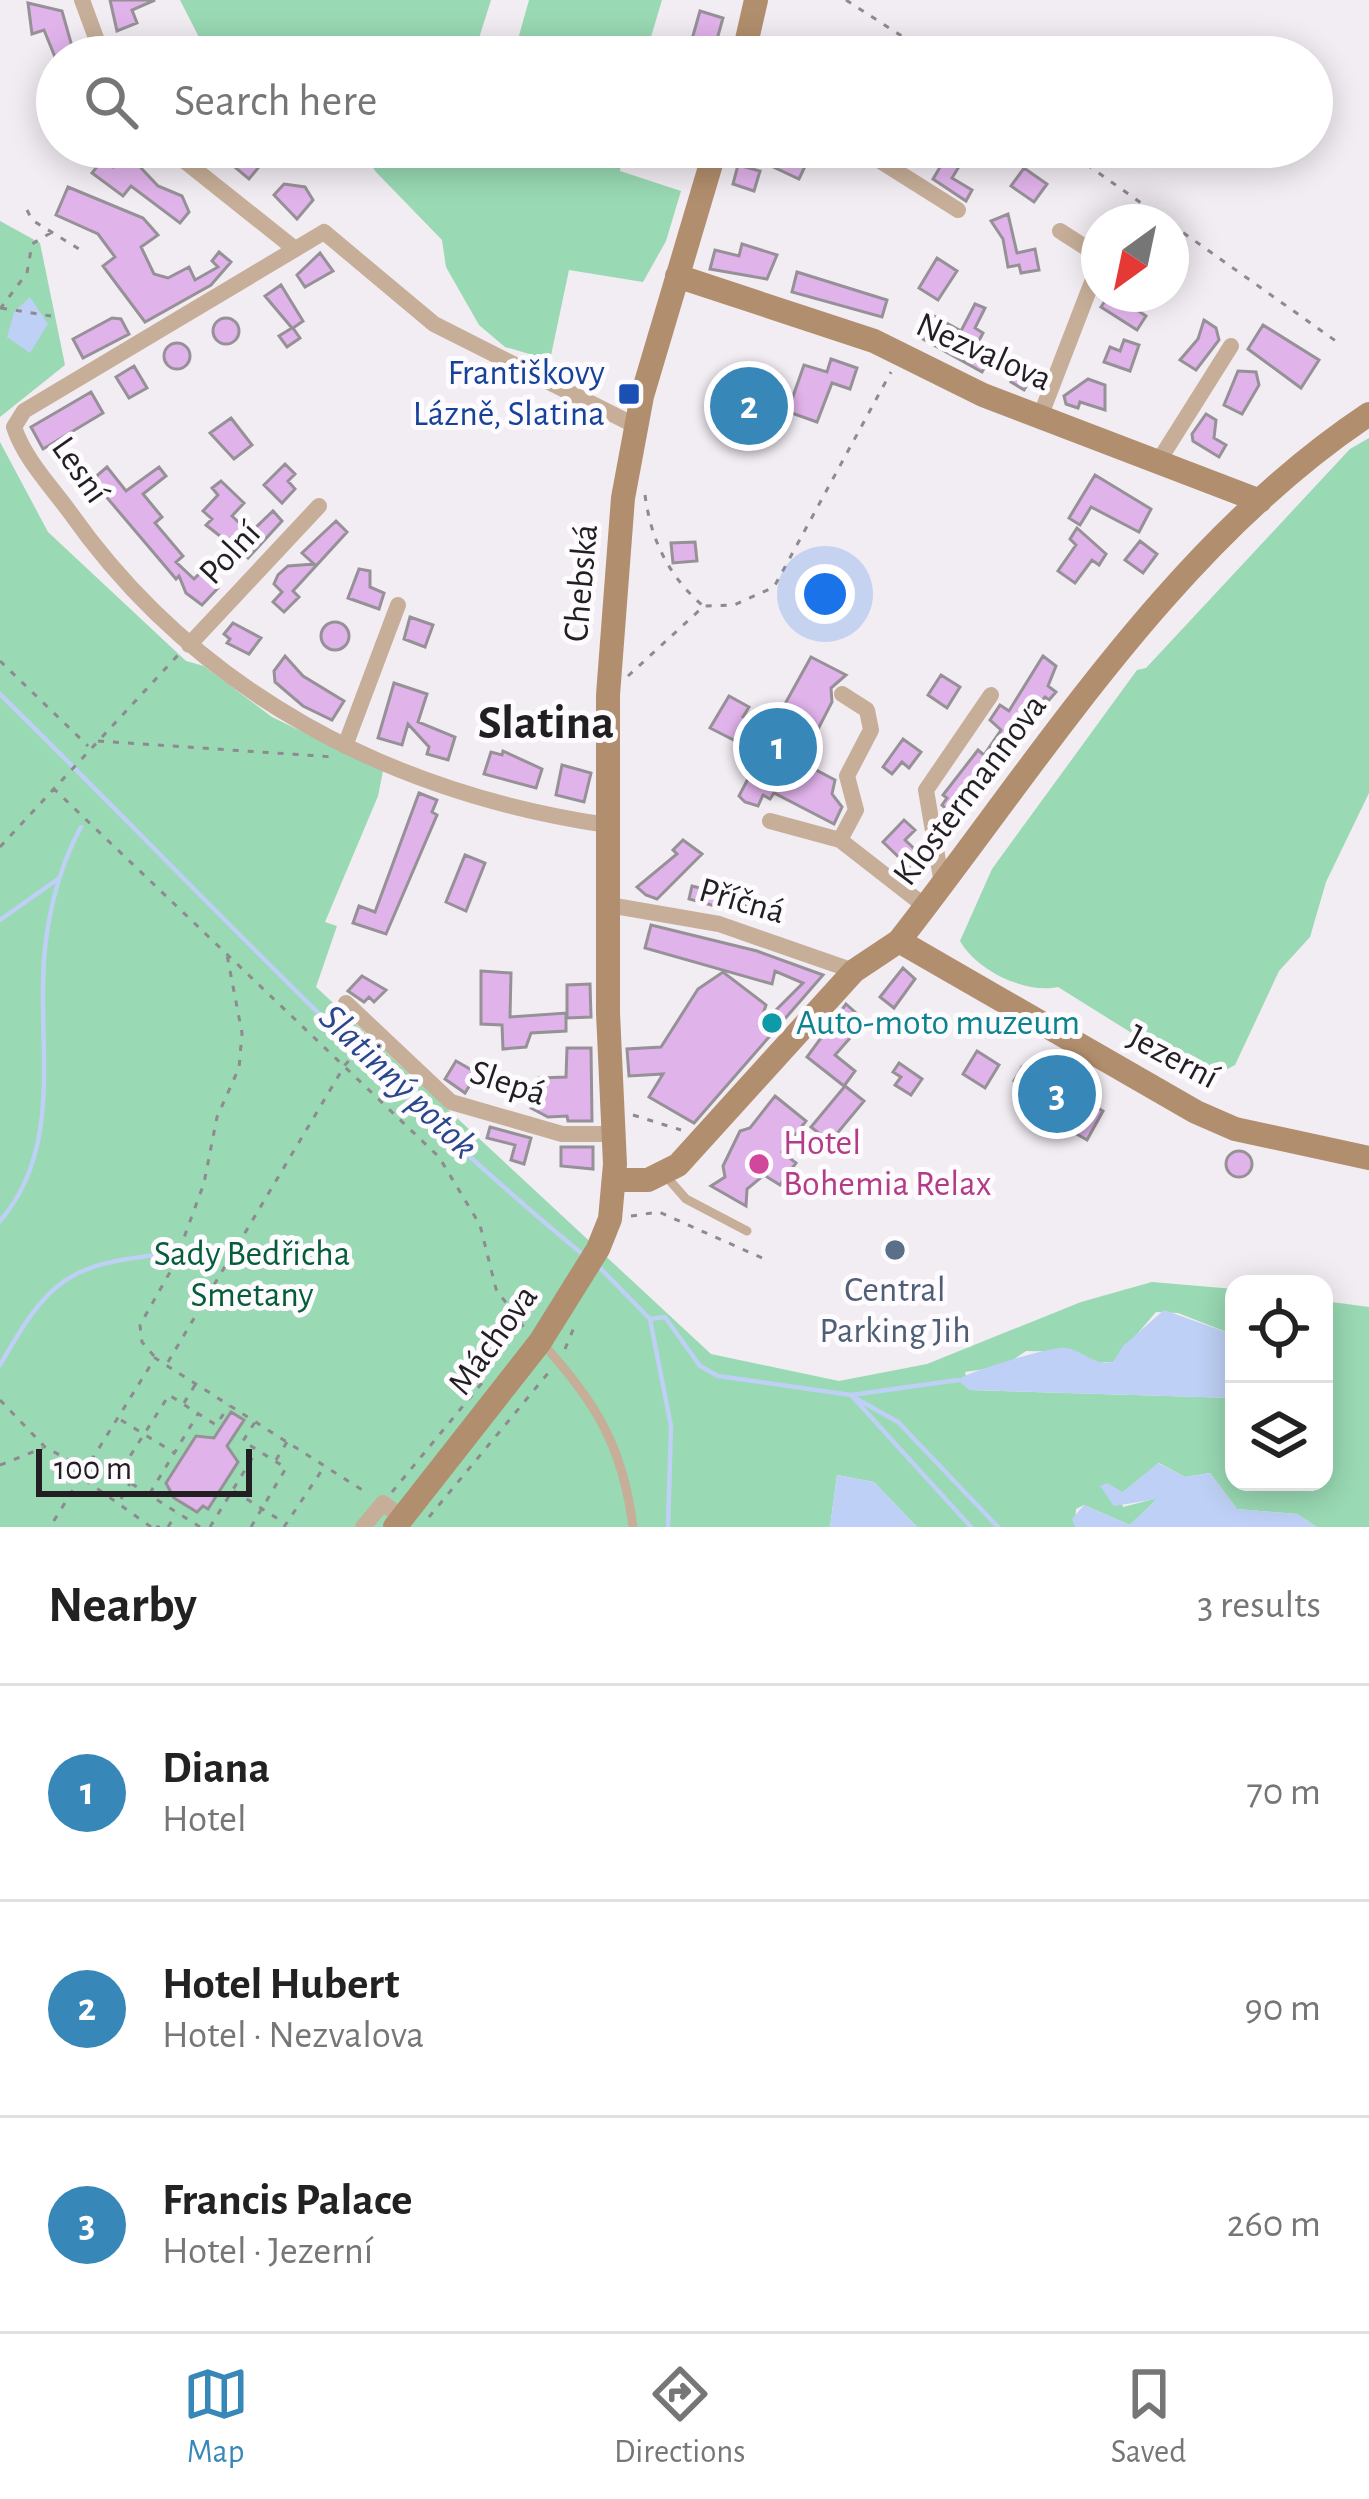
<!DOCTYPE html>
<html lang="en">
<head>
<meta charset="utf-8">
<style>
	:root { --surface:#fff; --page:#f6f6f6; --text:#222; --muted:#767676; --line:#e0e0e0; --accent:#3788b9 }
	body { margin:0; font-family:"Alegreya Sans",sans-serif; background:var(--page); color:var(--text) }
	.controls { position:absolute; right:36px; bottom:36px; display:grid; overflow:hidden; border-radius:24px; box-shadow:0 6px 30px #0003 }
	.controls button { width:108px; height:108px; display:grid; place-items:center; padding:0; border:0; border-bottom:3px solid var(--line); background:var(--surface); color:var(--text); font:60px sans-serif }
	.compass { position:absolute; left:1081px; top:204px; width:108px; height:108px; border-radius:50%; background:var(--surface); box-shadow:0 6px 30px #0003; rotate:213deg }
	.scale { position:absolute; left:36px; bottom:30px; width:216px; box-sizing:border-box; padding-left:12px; border:6px solid #211f22; border-top:0; font-size:33px; line-height:42px; white-space:nowrap; color:#211f22; -webkit-text-stroke:9px #fefbff; paint-order:stroke }
	.you { position:absolute; left:825px; top:594px; width:42px; height:42px; margin:-30px; border:9px solid #fff; border-radius:50%; background:#1a73e8; box-shadow:0 0 0 18px #1a73e833 }
	.badge { display:grid; place-items:center; width:78px; height:78px; border-radius:50%; background:var(--accent); color:#fff; font-size:39px; font-weight:700 }
	.pin { position:absolute; translate:-50% -50%; border:6px solid #fff; box-shadow:0 3px 12px #0006 }
	.list { margin:0; padding:0; list-style:none }
	h2 { display:flex; justify-content:space-between; align-items:center; height:156px; margin:0; padding:0 48px; font-size:51px }
	h2 small { font-size:39px; font-weight:400; color:var(--muted) }
	.list li { display:grid; grid-template-columns:78px 1fr auto; gap:36px; align-items:center; box-sizing:border-box; height:216px; padding:0 48px; border-top:3px solid var(--line) }
	.list b { display:block; font-size:45px; white-space:nowrap }
	.list p { margin:0; font-size:39px; white-space:nowrap; color:var(--muted) }
	.list em { font-size:39px; font-style:normal; color:var(--muted) }
	.icon { flex:none; width:66px; height:66px; fill:none; stroke:currentColor; stroke-width:2; stroke-linecap:round; stroke-linejoin:round }
	.map { position:relative; flex:none; width:1369px; height:1527px; overflow:hidden }
	.search { position:absolute; background:var(--surface); box-shadow:0 6px 30px #0003; left:36px; right:36px; top:36px; height:132px; display:flex; align-items:center; gap:30px; box-sizing:border-box; padding:0 42px; border-radius:66px; color:var(--muted); font-size:45px }
	.sheet { height:804px; background:var(--surface) }
	nav { display:flex; justify-content:space-around; align-items:center; box-sizing:border-box; height:168px; border-top:3px solid var(--line); background:var(--surface); font-size:33px; color:var(--muted) }
	nav a { display:grid; justify-items:center; gap:6px }
	nav .on { color:var(--accent) }
	.map>svg:first-child { display:block }
	.green { fill:#99d9b3 }
	.water { fill:#bed0f5 }
	.lines { fill:none; stroke-linecap:round; stroke-linejoin:round }
	.stream { stroke:#bed0f5; stroke-width:4.5 }
	.building { fill:#e1b3eb; stroke:#969197; stroke-width:3 }
	.path { stroke:#8e8a8f; stroke-width:3; stroke-dasharray:6 9; stroke-linecap:butt }
	.lane { stroke:#c6ae98; stroke-width:9 }
	.street { stroke:#c6ae98; stroke-width:16 }
	.secondary { stroke:#b18e6d; stroke-width:24 }
	.transit-dot { fill:#1a4fb4; stroke:#fefbff; stroke-width:4.5 }
	.culture-dot { fill:#0f9aa8; stroke:#fefbff; stroke-width:4.5 }
	.hotel-dot { fill:#d1479c; stroke:#fefbff; stroke-width:4.5 }
	.service-dot { fill:#5c6f8a; stroke:#fefbff; stroke-width:4.5 }
	.labels { text-anchor:middle; dominant-baseline:central; stroke-width:10; stroke-linejoin:round; paint-order:stroke }
	.street-label { font-size:36px; fill:#211f22; stroke:#fefbff }
	.transit-label { font-size:36px; fill:#164399; stroke:#fefbff; text-anchor:end }
	.culture-label { font-size:36px; fill:#0d838f; stroke:#fefbff; text-anchor:start }
	.hotel-label { font-size:36px; fill:#b23c85; stroke:#fefbff; text-anchor:start }
	.park-label { font-size:36px; fill:#055e39; stroke:#fefbff }
	.service-label { font-size:36px; fill:#4e5e75; stroke:#fefbff }
	.water-label { font-size:39px; font-style:italic; fill:#29478d; stroke:#fefbff }
	.district-label { font-size:48px; font-weight:bold; fill:#211f22; stroke:#fefbff }
</style>
</head>
<body>
<div class="map">
<svg width="1369" height="1527" viewBox="0 0 1369 1527">
	<rect width="100%" height="100%" fill="#f2ecf3"/>
	<!-- green -->
	<path class="green" d="M 180,0 L 491,0 L 473,57 L 209,57 Z
		M 529,0 L 662,0 L 645,57 L 513,57 Z
		M 359,147 L 421,147 L 443,164 L 457,147 L 623,147 L 620,171 L 681,191 L 666,241 L 643,282 L 569,270 L 550,360 L 505,347 L 479,325 L 446,267 L 442,240 L 376,172 Z
		M 0,221 L 40,243 L 65,365 L 0,417 Z
		M 1369,438 L 1369,793 L 1326,882 L 1310,937 L 1279,971 L 1235,1065 L 1207,1080 L 1058,987 C 1026,994 977,971 960,941 L 992,869 L 1137,670 L 1146,668 L 1350,449 Z
		M 0,442 L 48,532 L 186,661 L 204,666 L 272,717 L 383,771 L 378,796 L 325,922 L 337,926 L 316,987 L 711,1354 L 839,1381 L 927,1364 L 1081,1302 L 1152,1282 L 1234,1289 L 1234,1335 L 1178,1313 L 1156,1312 L 1113,1362 L 1090,1362 L 1078,1352 L 1026,1351 L 1004,1366 L 965,1372 L 969,1390 L 1234,1398 L 1234,1482 L 1324,1482 L 1324,1301 L 1369,1307 L 1369,1527 L 1317,1527 L 1297,1514 L 1237,1509 L 1210,1473 L 1185,1477 L 1159,1463 L 1123,1492 L 1118,1491 L 1123,1507 L 1158,1498 L 1130,1525 L 1084,1505 L 1076,1509 L 1075,1527 L 917,1527 L 874,1482 L 837,1475 L 830,1527 L 0,1527 Z"/>
	<!-- water -->
	<path class="water" d="M 30,297 L 48,324 L 30,353 L 7,337 L 14,312 Z
		M 1164,1310 L 1234,1335 L 1234,1398 L 969,1390 L 958,1380 C 962,1374 1053,1345 1067,1348 C 1086,1352 1091,1365 1113,1362 L 1123,1346 Z
		M 1158,1463 L 1185,1477 L 1210,1473 L 1237,1509 L 1297,1514 L 1317,1527 L 1075,1527 L 1072,1519 L 1084,1505 L 1130,1525 L 1157,1499 L 1114,1506 L 1100,1486 L 1107,1483 L 1123,1492 Z
		M 837,1475 L 874,1482 L 917,1527 L 830,1527 Z"/>
	<g class="lines">
		<!-- stream -->
		<path class="stream" d="M 0,694 C 189,880 381,1089 586,1257
			M 0,920 L 58,879
			M 0,1221 C 59,1153 41,1061 43,980 C 44,929 56,872 81,827
			M 600,1268 L 650,1319 L 671,1426 L 668,1527
			M 650,1319 L 665,1317 L 700,1366 L 718,1376 L 851,1395 L 971,1527
			M 0,1365 C 49,1280 66,1264 166,1254
			M 851,1395 L 958,1380
			M 857,1399 L 898,1422 L 998,1527"/>
	</g>
	<!-- building -->
	<path class="building" d="M 110,0 L 155,0 L 132,10 L 137,23 L 117,31 Z
		M 28,3 L 62,11 L 75,57 L 55,57 L 44,30 L 32,34 Z
		M 700,11 L 723,18 L 712,57 L 687,57 Z
		M 223,147 L 245,147 L 263,162 L 249,179 L 218,153 Z
		M 787,147 L 828,147 L 816,165 L 808,160 L 799,179 L 767,164 L 772,152 L 792,158 L 795,152 Z
		M 952,147 L 971,147 L 952,178 L 972,190 L 966,201 L 933,179 Z
		M 126,152 L 158,186 L 182,196 L 189,212 L 180,223 L 131,186 L 123,196 L 92,173 L 103,159 L 113,167 Z
		M 738,165 L 760,171 L 754,191 L 733,184 Z
		M 1024,168 L 1047,184 L 1034,202 L 1011,186 Z
		M 284,184 L 305,187 L 313,200 L 297,219 L 274,195 Z
		M 68,187 L 143,218 L 158,235 L 141,247 L 154,274 L 168,278 L 189,267 L 195,280 L 218,267 L 212,261 L 219,252 L 231,262 L 211,285 L 145,322 L 103,266 L 115,257 L 98,234 L 56,215 Z
		M 1008,214 L 1017,253 L 1035,249 L 1039,270 L 1021,273 L 1019,265 L 1008,267 L 1003,239 L 991,221 Z
		M 742,244 L 777,255 L 767,279 L 710,269 L 715,250 L 739,256 Z
		M 320,253 L 333,271 L 305,287 L 297,275 Z
		M 937,258 L 957,271 L 938,300 L 919,288 Z
		M 797,272 L 887,300 L 882,317 L 792,292 Z
		M 281,285 L 303,321 L 293,328 L 300,338 L 287,347 L 279,336 L 292,328 L 265,296 Z
		M 1123,294 L 1142,294 L 1134,308 L 1146,316 L 1137,330 L 1101,307 L 1109,295 L 1119,301 Z
		M 975,304 L 985,308 L 975,328 L 983,333 L 974,350 L 989,359 L 982,372 L 921,338 L 934,316 L 961,331 Z
		M 112,318 L 121,319 L 129,334 L 83,358 L 73,339 Z
		M213 331a13 13 0 1 1 26 0a13 13 0 1 1-26 0Z
		M 1204,320 L 1216,328 L 1219,340 L 1196,370 L 1180,360 L 1198,339 Z
		M 1263,325 L 1319,360 L 1301,388 L 1248,349 Z
		M 1124,340 L 1139,345 L 1130,371 L 1104,362 L 1110,347 L 1120,351 Z
		M164 356a13 13 0 1 1 26 0a13 13 0 1 1-26 0Z
		M 831,359 L 857,368 L 850,389 L 832,383 L 817,422 L 789,412 L 771,435 L 710,413 L 723,379 L 791,402 L 804,365 L 827,372 Z
		M 1015,360 L 1036,369 L 1024,390 L 1011,382 L 1014,377 L 1008,373 Z
		M 134,366 L 147,388 L 129,398 L 116,377 Z
		M 1238,371 L 1256,372 L 1259,385 L 1242,414 L 1224,405 Z
		M 1088,379 L 1105,385 L 1105,410 L 1080,402 L 1078,408 L 1066,404 L 1064,396 Z
		M 91,392 L 103,413 L 43,449 L 31,427 Z
		M 1206,414 L 1216,420 L 1214,438 L 1226,445 L 1219,457 L 1193,441 L 1192,434 Z
		M 231,418 L 252,445 L 234,459 L 210,433 Z
		M 285,464 L 295,474 L 288,481 L 295,489 L 282,503 L 264,485 Z
		M 107,467 L 126,491 L 159,467 L 166,476 L 143,494 L 162,517 L 155,523 L 183,556 L 176,562 L 194,579 L 202,571 L 218,588 L 202,605 L 186,593 L 179,576 L 176,579 L 92,480 Z
		M 1095,475 L 1151,509 L 1139,532 L 1091,507 L 1080,525 L 1069,518 Z
		M 221,481 L 244,503 L 232,516 L 250,533 L 273,511 L 282,521 L 248,558 L 206,525 L 212,519 L 203,511 L 218,495 L 212,488 Z
		M 336,521 L 347,532 L 293,591 L 299,597 L 284,612 L 273,602 L 282,592 L 274,584 L 278,575 L 288,566 L 314,564 L 302,553 Z
		M 1077,528 L 1106,554 L 1099,565 L 1092,560 L 1075,583 L 1058,571 L 1076,545 L 1070,539 Z
		M 1140,541 L 1157,554 L 1143,573 L 1125,560 Z
		M 695,542 L 697,561 L 673,563 L 671,543 Z
		M 359,569 L 370,571 L 370,587 L 384,593 L 379,609 L 348,598 Z
		M 410,617 L 433,625 L 425,647 L 404,639 Z
		M321 636a14 14 0 1 1 28 0a14 14 0 1 1-28 0Z
		M 233,623 L 261,638 L 249,654 L 227,643 L 230,639 L 224,634 Z
		M 285,656 L 303,676 L 344,701 L 332,720 L 303,706 L 275,682 L 274,671 Z
		M 1043,656 L 1056,666 L 1048,686 L 1056,692 L 1049,700 L 1045,697 L 1037,707 L 1033,704 L 1021,723 L 1028,728 L 970,805 L 954,816 L 942,805 L 947,798 L 943,795 L 978,750 L 984,755 L 1001,730 L 990,720 L 1000,705 L 1009,711 Z
		M 811,657 L 846,675 L 831,688 L 832,702 L 801,762 L 835,780 L 832,794 L 842,807 L 834,824 L 774,793 L 770,799 L 763,795 L 758,806 L 745,802 L 739,796 L 761,754 L 710,728 L 729,696 L 749,707 L 743,717 L 770,731 Z
		M 941,675 L 960,687 L 947,708 L 928,695 Z
		M 394,683 L 427,694 L 418,722 L 455,737 L 448,760 L 427,754 L 429,747 L 408,724 L 402,745 L 378,738 Z
		M 903,739 L 921,752 L 909,768 L 902,762 L 892,774 L 883,767 Z
		M 503,751 L 542,769 L 536,788 L 484,774 L 491,752 L 502,755 Z
		M 562,765 L 591,773 L 584,802 L 556,795 Z
		M 419,793 L 437,800 L 432,812 L 437,815 L 386,934 L 353,923 L 359,906 L 375,912 Z
		M 904,820 L 915,830 L 905,840 L 921,855 L 909,867 L 883,842 Z
		M 683,840 L 702,854 L 657,899 L 646,895 L 637,887 L 677,854 L 673,850 Z
		M 465,855 L 485,863 L 466,911 L 446,902 Z
		M 692,886 L 747,900 L 744,914 L 689,899 Z
		M 651,925 L 757,951 L 823,975 L 694,1123 L 649,1097 L 663,1074 L 629,1076 L 627,1049 L 661,1047 L 698,989 L 723,972 L 766,1005 L 759,1027 L 803,983 L 775,971 L 772,984 L 645,948 Z
		M 903,968 L 915,979 L 894,1008 L 880,997 Z
		M 481,971 L 511,973 L 510,1017 L 566,1013 L 566,1031 L 531,1033 L 526,1047 L 503,1049 L 502,1025 L 481,1024 Z
		M 362,976 L 386,990 L 374,1002 L 369,997 L 364,1002 L 348,991 Z
		M 590,984 L 591,1017 L 567,1018 L 567,985 Z
		M 846,1004 L 865,1021 L 835,1055 L 855,1071 L 844,1086 L 807,1057 Z
		M 567,1048 L 591,1048 L 592,1121 L 568,1121 L 567,1116 L 548,1117 L 531,1108 L 539,1078 L 566,1077 Z
		M 977,1051 L 999,1065 L 985,1088 L 963,1074 Z
		M 1043,1059 L 1095,1088 L 1087,1102 L 1103,1111 L 1087,1140 L 1020,1101 L 1027,1088 L 1014,1081 L 1022,1067 L 1036,1072 Z
		M 456,1061 L 477,1073 L 465,1093 L 445,1079 Z
		M 899,1063 L 922,1079 L 911,1095 L 895,1085 L 901,1077 L 893,1072 Z
		M 845,1086 L 864,1101 L 830,1142 L 811,1127 Z
		M 775,1096 L 806,1121 L 782,1152 L 796,1163 L 780,1185 L 764,1175 L 747,1189 L 746,1206 L 711,1186 L 725,1177 L 723,1166 L 740,1131 L 750,1128 Z
		M 490,1127 L 531,1138 L 524,1164 L 511,1160 L 515,1145 L 487,1138 Z
		M 561,1147 L 593,1147 L 593,1169 L 561,1166 Z
		M1226 1164a13 13 0 1 1 26 0a13 13 0 1 1-26 0Z
		M 231,1412 L 244,1420 L 227,1446 L 238,1462 L 208,1509 L 203,1506 L 197,1512 L 174,1498 L 166,1483 L 196,1436 L 214,1438 Z"/>
	<g class="lines">
		<!-- path -->
		<path class="path" d="M 846,0 L 934,57
			M 1062,147 L 1168,222
			M 27,210 L 32,220 L 79,249
			M 1171,224 L 1340,344
			M 1,308 L 51,316
			M 0,309 L 27,273 L 32,244 L 54,231
			M 645,495 C 651,540 668,575 702,605
			M 0,661 L 88,746
			M 628,676 L 704,606 L 734,605 L 774,587 L 891,372
			M 98,741 L 334,757
			M 53,788 L 439,1157 L 480,1225 L 496,1289 L 525,1329
			M 0,847 L 179,654
			M 633,1115 L 681,1130
			M 631,1216 L 659,1212 L 769,1261
			M 565,1349 L 575,1325
			M 154,1356 L 142,1342 L 140,1325 L 174,1265 L 204,1183 L 217,1117 L 239,1068 L 242,1033 L 227,955
			M 168,1362 L 345,1065 L 364,1044
			M 0,1400 L 45,1447 L 78,1465 L 74,1472 L 81,1477 L 50,1527
			M 184,1403 L 195,1385
			M 121,1420 L 173,1452
			M 276,1460 L 287,1442
			M 0,1465 L 43,1448
			M 234,1491 L 286,1524
			M 392,1492 L 482,1383
			M 150,1493 L 198,1414
			M 121,1499 L 130,1483
			M 429,1517 L 549,1372
			M 151,1527 L 81,1477 L 155,1358 L 367,1493
			M 156,1527 L 160,1527
			M 168,1527 L 176,1514
			M 200,1527 L 118,1475 L 169,1395 L 216,1425 L 229,1406
			M 210,1527 L 256,1452
			M 251,1527 L 286,1468 L 243,1441 L 255,1422
			M 284,1527 L 324,1467"/>
		<!-- lane -->
		<path class="lane" d="M 664,1174 L 686,1199 L 747,1231
			M 542,1343 C 596,1402 623,1447 633,1527"/>
		<!-- street -->
		<path class="street" d="M 82,0 L 103,57
			M 167,147 L 295,249
			M 858,147 L 958,210
			M 1060,231 L 1099,256
			M 1040,417 L 1099,264
			M 1158,462 L 1231,346
			M 189,645 L 319,506
			M 842,694 L 867,710 L 871,730 L 847,776 L 856,810 L 840,840 L 926,907
			M 345,746 L 398,605
			M 770,821 L 840,840
			M 607,825 C 390,793 196,692 69,511 C 50,485 24,458 14,427 L 24,411 L 324,232 L 434,324 L 636,426
			M 942,884 L 926,790 L 991,695
			M 609,905 L 719,924 L 854,971
			M 346,1003 L 451,1102 L 562,1134 L 614,1134
			M 363,1527 L 383,1503 L 401,1517"/>
		<!-- secondary -->
		<path class="secondary" d="M 743,57 L 756,0
			M 677,276 L 874,341 L 983,395 L 1260,501
			M 899,941 L 1196,1112 L 1235,1129 L 1369,1158
			M 615,1180 L 648,1180 L 678,1165 L 854,971 L 899,941 C 1041,759 1173,544 1369,414
			M 395,1527 L 540,1342 L 598,1249 L 610,1219 L 615,1164 L 608,1013 L 608,695 L 623,498 L 642,396 L 716,147"/>
	</g>
	<!-- markers -->
	<rect class="transit-dot" x="617" y="382" width="24" height="24" rx="6"/>
	<circle class="culture-dot" cx="772" cy="1023" r="12"/>
	<circle class="hotel-dot" cx="759" cy="1164" r="12"/>
	<circle class="service-dot" cx="895" cy="1250" r="12"/>
	<g class="labels">
		<!-- street labels -->
		<g class="street-label">
			<text transform="translate(984 352) rotate(24)">Nezvalova</text>
			<text transform="translate(80 470) rotate(55)">Lesní</text>
			<text transform="translate(230 553) rotate(-47)">Polní</text>
			<text transform="translate(581 583) rotate(-85)">Chebská</text>
			<text transform="translate(970 790) rotate(-53)">Klostermannova</text>
			<text transform="translate(742 901) rotate(16)">Příčná</text>
			<text transform="translate(1173 1057) rotate(28)">Jezerní</text>
			<text transform="translate(508 1083) rotate(18)">Slepá</text>
			<text transform="translate(493 1340) rotate(-54)">Máchova</text>
		</g>
		<!-- transit labels -->
		<g class="transit-label">
			<text x="605" y="373">Františkovy<tspan x="605" dy="41">Lázně, Slatina</tspan></text>
		</g>
		<!-- culture labels -->
		<g class="culture-label">
			<text x="796" y="1023">Auto-moto muzeum</text>
		</g>
		<!-- hotel labels -->
		<g class="hotel-label">
			<text x="783" y="1143">Hotel<tspan x="783" dy="41">Bohemia Relax</tspan></text>
		</g>
		<!-- park labels -->
		<g class="park-label">
			<text x="252" y="1254">Sady Bedřicha<tspan x="252" dy="41">Smetany</tspan></text>
		</g>
		<!-- service labels -->
		<g class="service-label">
			<text x="895" y="1290">Central<tspan x="895" dy="41">Parking Jih</tspan></text>
		</g>
		<!-- water labels -->
		<g class="water-label">
			<text transform="translate(398 1082) rotate(44)">Slatinný potok</text>
		</g>
		<!-- district labels -->
		<g class="district-label">
			<text x="546" y="724">Slatina</text>
		</g>
	</g>
</svg>
<div class="controls">
<button><svg class="icon" aria-label="locate" viewBox="0 0 24 24"><circle cx="12" cy="12" r="6"/><path d="M12 2v4M12 18v4M2 12h4M18 12h4"/></svg></button>
<button><svg class="icon" aria-label="layers" viewBox="0 0 24 24"><path d="M12 4l9 5-9 5-9-5zM3 14l9 5 9-5"/></svg></button>
</div>
<svg class="compass" viewBox="-18 -18 36 36"><path d="M0-13l5 13h-10z" fill="#e53935"/><path d="M0 13l5-13h-10z" fill="#767676"/></svg>
<div class="scale">100 m</div>
<div class="you"></div>
<div class="pin badge" style="left:778px;top:747px">1</div>
<div class="pin badge" style="left:749px;top:406px">2</div>
<div class="pin badge" style="left:1057px;top:1094px">3</div>
<div class="search"><svg class="icon" aria-label="search" viewBox="0 0 24 24"><circle cx="10" cy="10" r="6"/><path d="M15 15l6 6"/></svg>Search here</div>
</div>
<section class="sheet">
<h2>Nearby<small>3 results</small></h2>
<ul class="list">
<li><span class="badge">1</span><div><b>Diana</b><p>Hotel</p></div><em>70 m</em></li>
<li><span class="badge">2</span><div><b>Hotel Hubert</b><p>Hotel · Nezvalova</p></div><em>90 m</em></li>
<li><span class="badge">3</span><div><b>Francis Palace</b><p>Hotel · Jezerní</p></div><em>260 m</em></li>
</ul>
</section>
<nav>
<a class="on"><svg class="icon" aria-label="map" viewBox="0 0 24 24"><path d="M3 6l6-2 6 2 6-2v14l-6 2-6-2-6 2zM9 4v14M15 6v14"/></svg>Map</a>
<a><svg class="icon" aria-label="directions" viewBox="0 0 24 24"><path d="M12 3l9 9-9 9-9-9zM9 14v-3h6M13 9l2 2-2 2"/></svg>Directions</a>
<a><svg class="icon" aria-label="saved" viewBox="0 0 24 24"><path d="M7 4h10v16l-5-4-5 4z"/></svg>Saved</a>
</nav>
</body>
</html>
